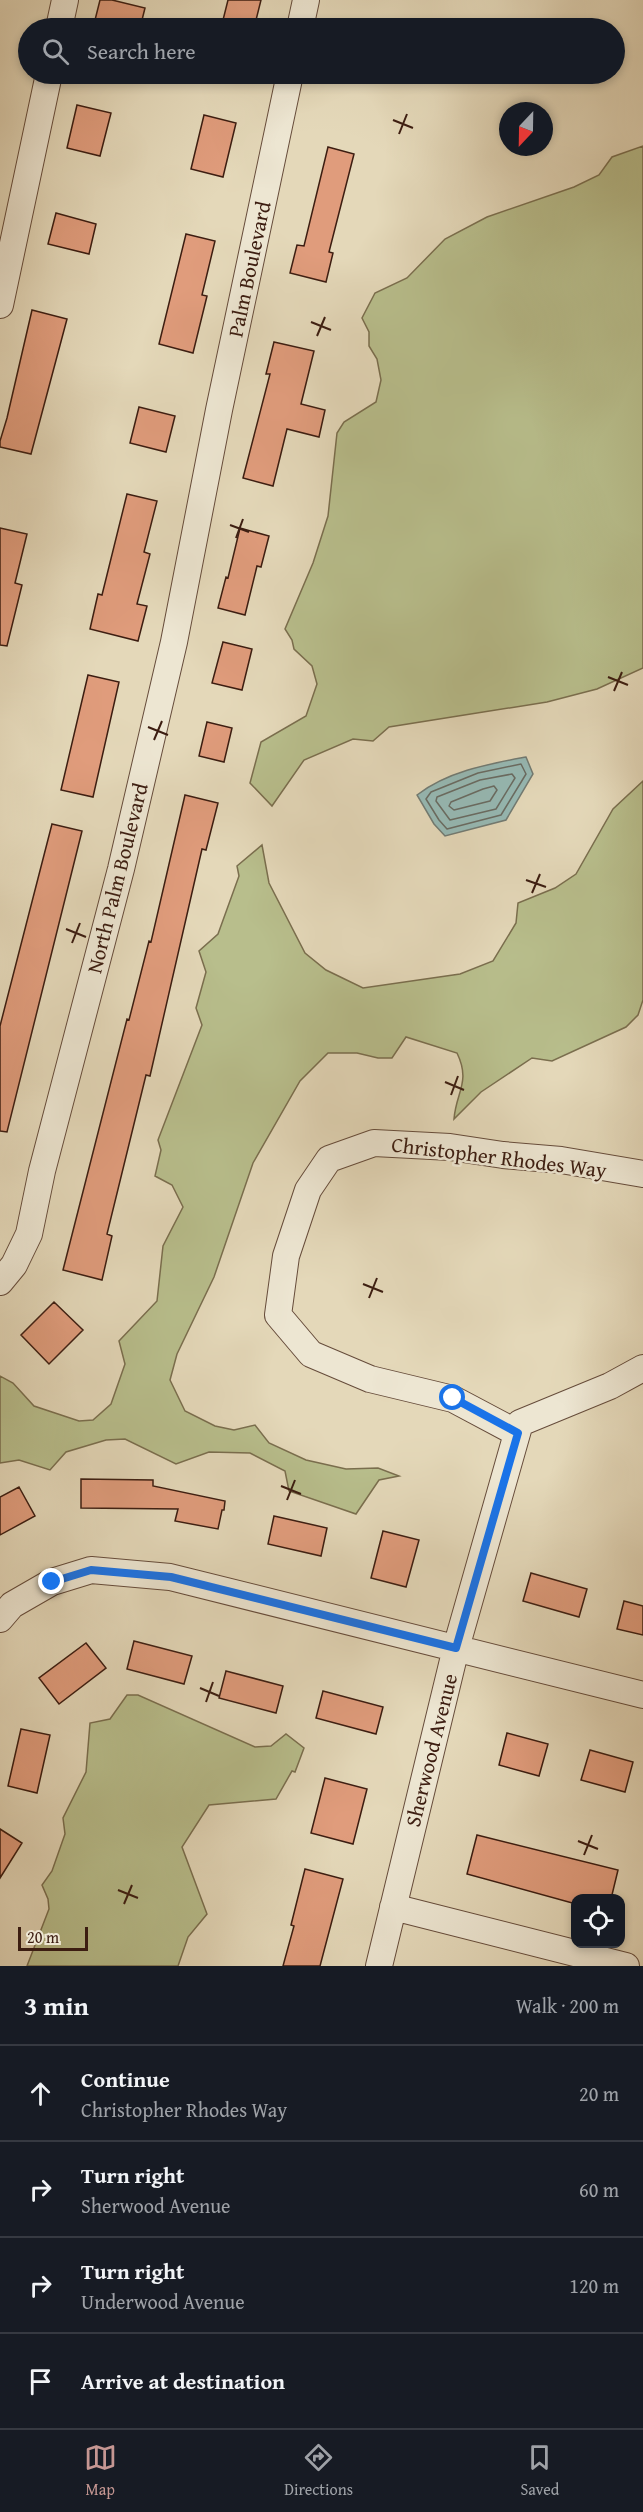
<!DOCTYPE html>
<html lang="en">
<head>
<meta charset="utf-8">
<style>
	:root { --surface:#171b24; --page:#20242c; --text:#f1f3f6; --muted:#9ea1a6; --line:#363941; --accent:#c59692 }
	body { margin:0; font-family:"Gentium Book Plus",serif; background:var(--page); color:var(--text) }
	.controls { position:absolute; right:18px; bottom:18px; display:grid; overflow:hidden; border-radius:12px; box-shadow:0 3px 9px #0003 }
	.controls button { width:54px; height:54px; display:grid; place-items:center; padding:0; border:0; border-bottom:2px solid var(--line); background:var(--surface); color:var(--text); font:30px sans-serif }
	.compass { position:absolute; left:499px; top:102px; width:54px; height:54px; border-radius:50%; background:var(--surface); box-shadow:0 3px 9px #0003; rotate:202deg }
	.scale { position:absolute; left:18px; bottom:15px; width:70px; box-sizing:border-box; padding-left:6px; border:3px solid #3c1d11; border-top:0; font-size:16px; line-height:21px; white-space:nowrap; color:#3c1d11; -webkit-text-stroke:4px #ede6d2; paint-order:stroke }
	.stop { position:absolute; width:18px; height:18px; margin:-14px; border:4px solid #1a73e8; border-radius:50%; background:#fff }
	.stop.end { background:#1a73e8; border-color:#fff; box-shadow:0 2px 6px #0008 }
	.list { margin:0; padding:0; list-style:none }
	h2 { display:flex; justify-content:space-between; align-items:center; height:78px; margin:0; padding:0 24px; font-size:26px }
	h2 small { font-size:20px; font-weight:400; color:var(--muted) }
	.list li { display:grid; grid-template-columns:39px 1fr auto; gap:18px; align-items:center; box-sizing:border-box; height:96px; padding:0 24px; border-top:2px solid var(--line) }
	.list b { display:block; font-size:22px; white-space:nowrap }
	.list p { margin:0; font-size:20px; white-space:nowrap; color:var(--muted) }
	.list em { font-size:20px; font-style:normal; color:var(--muted) }
	.icon { flex:none; width:33px; height:33px; fill:none; stroke:currentColor; stroke-width:2; stroke-linecap:round; stroke-linejoin:round }
	.map { position:relative; flex:none; width:643px; height:1966px; overflow:hidden }
	.search { position:absolute; background:var(--surface); box-shadow:0 3px 9px #0003; left:18px; right:18px; top:18px; height:66px; display:flex; align-items:center; gap:15px; box-sizing:border-box; padding:0 21px; border-radius:33px; color:var(--muted); font-size:22px }
	.sheet { height:462px; background:var(--surface) }
	nav { display:flex; justify-content:space-around; align-items:center; box-sizing:border-box; height:84px; border-top:2px solid var(--line); background:var(--surface); font-size:16px; color:var(--muted) }
	nav a { display:grid; justify-items:center; gap:3px }
	nav .on { color:var(--accent) }
	.map>svg:first-child { display:block }
	.green { fill:#b8be8c; stroke:#7a6e4e; stroke-width:1.5 }
	.water { fill:#96b9b4; stroke:#727b73; stroke-width:1.5 }
	.lines { fill:none; stroke-linecap:round; stroke-linejoin:round }
	.shore { stroke:#696b62; stroke-width:1.5 }
	.building { fill:#e09c7c; stroke:#3c1d11; stroke-width:1.5 }
	.minor-casing { stroke:#664c3b; stroke-width:28 }
	.minor { stroke:#ede6d2; stroke-width:26 }
	.route { stroke:#1a73e8; stroke-width:8 }
	.ticks { fill:none; stroke:#3c1d11; stroke-width:2 }
	.labels { text-anchor:middle; dominant-baseline:central; stroke-width:5; stroke-linejoin:round; paint-order:stroke }
	.street-label { font-size:21px; fill:#3c1d11; stroke:#ede6d2 }
</style>
</head>
<body>
<div class="map">
<svg width="643" height="1966" viewBox="0 0 643 1966">
	<rect width="100%" height="100%" fill="#e4d8b9"/>
	<filter id="stains"><feTurbulence type="fractalNoise" baseFrequency=".00333" numOctaves="4"/><feColorMatrix values="0 0 0 0 .2 0 0 0 0 .09 0 0 0 0 .02 0 0 0 .5 -.17"/></filter>
	<radialGradient id="worn" r=".72"><stop offset=".6" stop-color="#630" stop-opacity="0"/><stop offset="1" stop-color="#630" stop-opacity=".3"/></radialGradient>
	<!-- green -->
	<path class="green" d="M 643,146 L 643,668 L 597,689 L 547,702 L 389,727 L 373,741 L 353,739 L 304,760 L 272,806 L 250,783 L 261,742 L 306,716 L 317,684 L 312,666 L 294,649 L 292,640 L 285,629 L 313,563 L 328,516 L 337,433 L 344,422 L 376,402 L 381,380 L 377,359 L 369,346 L 369,332 L 362,318 L 375,293 L 407,278 L 445,239 L 487,217 L 574,187 L 599,175 L 612,157 Z
		M 643,781 L 643,1000 L 638,1015 L 626,1027 L 552,1061 L 532,1058 L 481,1092 L 454,1119 C 456,1092 471,1082 457,1053 L 406,1037 L 392,1058 L 378,1058 L 357,1053 L 328,1053 L 300,1081 L 253,1163 L 214,1277 L 177,1354 L 170,1380 L 185,1411 L 215,1426 L 234,1430 L 255,1425 L 269,1443 L 306,1460 L 346,1469 L 378,1468 L 399,1476 L 379,1480 L 356,1514 L 289,1491 L 285,1471 L 250,1453 L 209,1452 L 176,1464 L 125,1439 L 106,1440 L 66,1452 L 50,1470 L 19,1460 L 0,1463 L 0,1376 L 13,1383 L 34,1406 L 79,1421 L 93,1420 L 111,1404 L 125,1364 L 119,1341 L 157,1301 L 163,1246 L 183,1207 L 172,1185 L 155,1176 L 161,1150 L 158,1140 L 202,1025 L 196,1008 L 206,972 L 199,951 L 218,934 L 239,876 L 237,866 L 262,845 L 269,883 L 305,953 L 326,970 L 363,988 L 460,974 L 493,961 L 516,923 L 518,903 L 555,888 L 576,874 L 613,809 Z
		M 127,1695 L 138,1695 L 255,1747 L 271,1746 L 286,1734 L 304,1748 L 295,1772 L 292,1771 L 276,1799 L 209,1805 L 182,1847 L 207,1914 L 188,1937 L 178,1966 L 27,1966 L 49,1909 L 48,1899 L 42,1885 L 52,1871 L 65,1834 L 63,1818 L 86,1772 L 90,1723 L 110,1719 Z"/>
	<!-- water -->
	<path class="water" d="M 526,757 L 533,774 L 506,820 L 445,836 L 434,824 L 417,795 C 448,771 489,764 526,757 Z"/>
	<g class="lines">
		<!-- shore -->
		<path class="shore" d="M 521,764 L 526,774 L 501,815 L 447,829 L 439,820 L 426,799 L 431,792 L 478,773 Z
			M 512,774 L 515,778 L 496,809 L 450,820 L 436,801 L 437,797 L 480,780 Z
			M 494,786 L 497,790 L 490,801 L 454,810 L 449,806 L 451,802 L 483,789 Z"/>
	</g>
	<!-- building -->
	<path class="building" d="M 100,0 L 112,0 L 145,8 L 140,28 L 93,28 Z
		M 228,0 L 261,0 L 254,28 L 221,28 Z
		M 77,105 L 111,113 L 100,156 L 67,148 Z
		M 204,115 L 236,123 L 223,177 L 191,169 Z
		M 328,147 L 354,154 L 329,252 L 333,253 L 326,282 L 290,273 L 297,245 L 304,246 Z
		M 56,213 L 96,224 L 89,254 L 48,244 Z
		M 186,234 L 215,241 L 202,295 L 207,296 L 193,353 L 159,344 Z
		M 32,310 L 67,319 L 31,454 L 0,447 L 0,441 L 7,418 Z
		M 274,342 L 314,351 L 301,404 L 325,410 L 319,437 L 287,429 L 273,486 L 243,478 L 270,374 L 266,374 Z
		M 139,407 L 175,416 L 166,452 L 130,443 Z
		M 127,494 L 157,501 L 144,552 L 150,554 L 137,604 L 147,606 L 138,641 L 90,629 L 98,594 L 102,595 Z
		M 0,528 L 27,534 L 15,583 L 22,585 L 7,646 L 0,645 Z
		M 240,528 L 269,536 L 261,567 L 257,566 L 245,615 L 218,608 L 226,577 L 228,578 Z
		M 223,642 L 252,649 L 242,690 L 212,683 Z
		M 88,675 L 119,682 L 93,797 L 61,790 Z
		M 207,722 L 232,728 L 224,762 L 199,756 Z
		M 185,795 L 218,803 L 206,850 L 202,849 L 150,1076 L 146,1075 L 107,1234 L 112,1236 L 102,1280 L 63,1270 L 127,1019 L 129,1020 L 149,941 L 151,942 Z
		M 52,824 L 82,831 L 7,1132 L 0,1131 L 0,1026 Z
		M 54,1302 L 83,1330 L 49,1364 L 21,1335 Z
		M 81,1479 L 153,1480 L 153,1486 L 225,1501 L 224,1510 L 222,1510 L 218,1529 L 175,1521 L 178,1509 L 81,1508 Z
		M 19,1487 L 35,1516 L 0,1535 L 0,1497 Z
		M 274,1516 L 327,1528 L 321,1556 L 268,1544 Z
		M 383,1531 L 419,1540 L 406,1587 L 371,1578 Z
		M 531,1573 L 587,1589 L 579,1617 L 523,1601 Z
		M 624,1601 L 643,1606 L 643,1635 L 617,1629 Z
		M 134,1641 L 192,1656 L 184,1684 L 127,1669 Z
		M 86,1643 L 106,1668 L 59,1704 L 39,1678 Z
		M 226,1671 L 283,1686 L 276,1713 L 219,1698 Z
		M 323,1691 L 383,1707 L 376,1734 L 316,1718 Z
		M 21,1729 L 50,1735 L 37,1793 L 8,1786 Z
		M 507,1733 L 548,1744 L 539,1776 L 499,1765 Z
		M 590,1750 L 633,1762 L 625,1792 L 581,1780 Z
		M 325,1778 L 367,1789 L 353,1844 L 311,1833 Z
		M 0,1829 L 22,1843 L 0,1878 Z
		M 477,1835 L 618,1870 L 611,1899 L 576,1899 L 576,1904 L 467,1874 Z
		M 305,1869 L 343,1879 L 320,1966 L 283,1966 L 294,1926 L 291,1925 Z"/>
	<g class="lines">
		<!-- minor casing -->
		<g class="minor-casing">
			<path id="minor" d="M 59,28 L 65,0
				M 300,28 L 306,0
				M 0,305 L 49,74
				M 0,1282 L 14,1265 L 29,1234 L 42,1171 L 121,869 L 174,642 L 219,410 L 290,74
				M 517,1433 L 453,1399 L 370,1379 L 311,1354 L 278,1315 L 286,1256 L 308,1190 L 329,1159 L 374,1143 L 450,1147 L 503,1155 L 561,1160 L 643,1174
				M 0,1619 L 12,1605 L 52,1582 L 91,1570 L 170,1577 L 643,1695
				M 393,1907 L 626,1966
				M 379,1966 L 456,1648 L 520,1423 L 610,1386 L 643,1368"/>
		</g>
		<!-- minor -->
		<use href="#minor" class="minor"/>
	</g>
	<g class="lines">
		<!-- route -->
		<path class="route" d="M 52,1582 L 91,1570 L 171,1577 L 456,1648 L 518,1433 L 453,1398"/>
	</g>
	<!-- ticks -->
	<path class="ticks" d="M 393,120 L 413,128M 399,134 L 407,114M 311,322 L 331,330M 317,336 L 325,317M 230,525 L 249,532M 236,538 L 243,519M 608,677 L 628,685M 614,691 L 622,672M 148,727 L 168,735M 154,740 L 162,721M 526,880 L 546,887M 532,893 L 540,874M 66,929 L 86,937M 72,943 L 80,923M 445,1082 L 464,1090M 451,1095 L 458,1076M 363,1284 L 383,1292M 369,1298 L 377,1278M 281,1486 L 301,1494M 287,1500 L 295,1480M 200,1688 L 219,1696M 206,1702 L 213,1682M 578,1841 L 598,1849M 584,1855 L 592,1835M 118,1890 L 138,1898M 124,1904 L 132,1885"/>
	<g class="labels">
		<!-- street labels -->
		<g class="street-label">
			<text transform="translate(249 269) rotate(-78)">Palm Boulevard</text>
			<text transform="translate(117 878) rotate(-76)">North Palm Boulevard</text>
			<text transform="translate(499 1157) rotate(7)">Christopher Rhodes Way</text>
			<text transform="translate(431 1750) rotate(-76)">Sherwood Avenue</text>
		</g>
	</g>
	<rect width="100%" height="100%" filter="url(#stains)"/>
	<rect width="100%" height="100%" fill="url(#worn)"/>
</svg>
<div class="controls">
<button><svg class="icon" aria-label="locate" viewBox="0 0 24 24"><circle cx="12" cy="12" r="6"/><path d="M12 2v4M12 18v4M2 12h4M18 12h4"/></svg></button>
</div>
<svg class="compass" viewBox="-18 -18 36 36"><path d="M0-13l5 13h-10z" fill="#e53935"/><path d="M0 13l5-13h-10z" fill="#9ea1a6"/></svg>
<div class="scale">20 m</div>
<div class="stop" style="left:453px;top:1398px"></div>
<div class="stop end" style="left:52px;top:1582px"></div>
<div class="search"><svg class="icon" aria-label="search" viewBox="0 0 24 24"><circle cx="10" cy="10" r="6"/><path d="M15 15l6 6"/></svg>Search here</div>
</div>
<section class="sheet">
<h2>3 min<small>Walk · 200 m</small></h2>
<ul class="list">
<li><svg class="icon" aria-label="ahead" viewBox="0 0 24 24"><path d="M12 20V5M6 11l6-6 6 6"/></svg><div><b>Continue</b><p>Christopher Rhodes Way</p></div><em>20 m</em></li>
<li><svg class="icon" aria-label="right" viewBox="0 0 24 24"><path d="M7 20v-9h11M14 6l5 5-5 5"/></svg><div><b>Turn right</b><p>Sherwood Avenue</p></div><em>60 m</em></li>
<li><svg class="icon" aria-label="right" viewBox="0 0 24 24"><path d="M7 20v-9h11M14 6l5 5-5 5"/></svg><div><b>Turn right</b><p>Underwood Avenue</p></div><em>120 m</em></li>
<li><svg class="icon" aria-label="arrive" viewBox="0 0 24 24"><path d="M6 21V4h12l-3 4 3 4H6"/></svg><div><b>Arrive at destination</b></div></li>
</ul>
</section>
<nav>
<a class="on"><svg class="icon" aria-label="map" viewBox="0 0 24 24"><path d="M3 6l6-2 6 2 6-2v14l-6 2-6-2-6 2zM9 4v14M15 6v14"/></svg>Map</a>
<a><svg class="icon" aria-label="directions" viewBox="0 0 24 24"><path d="M12 3l9 9-9 9-9-9zM9 14v-3h6M13 9l2 2-2 2"/></svg>Directions</a>
<a><svg class="icon" aria-label="saved" viewBox="0 0 24 24"><path d="M7 4h10v16l-5-4-5 4z"/></svg>Saved</a>
</nav>
</body>
</html>
